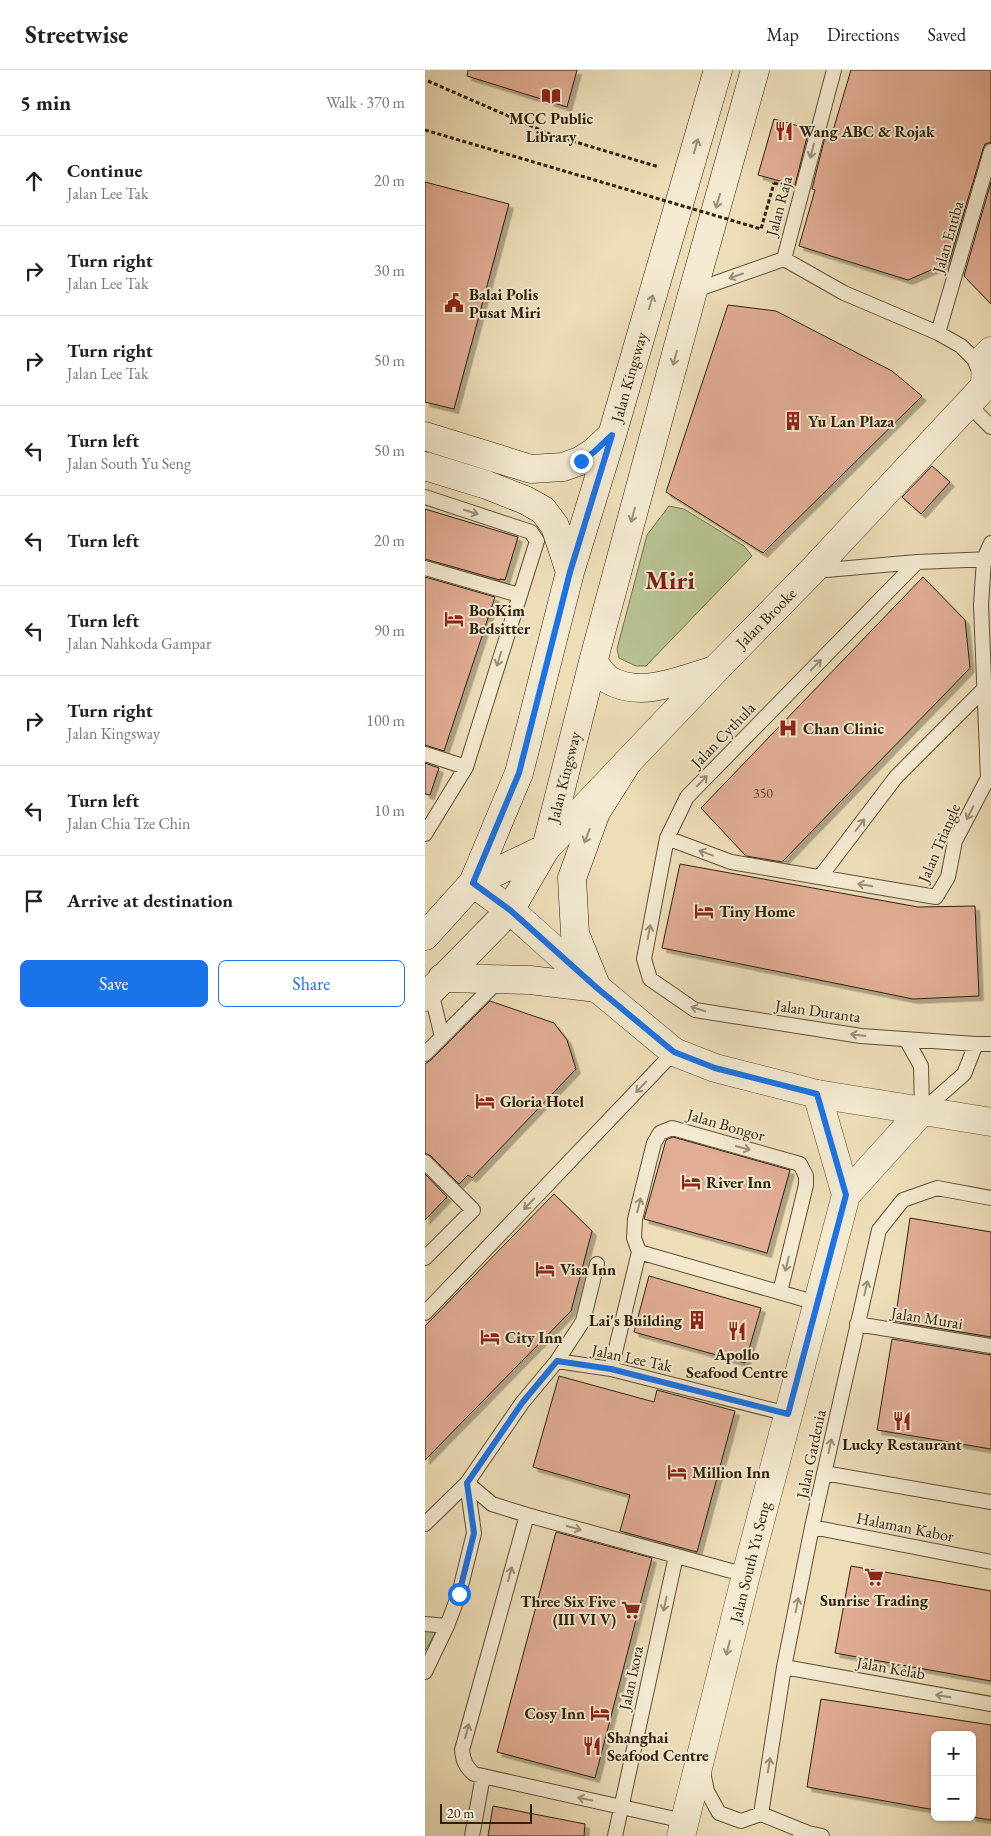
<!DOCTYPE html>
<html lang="en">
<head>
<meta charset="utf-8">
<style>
	:root { --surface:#fff; --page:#f6f6f6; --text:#222; --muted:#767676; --line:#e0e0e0; --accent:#1a73e8 }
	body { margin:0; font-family:"EB Garamond",serif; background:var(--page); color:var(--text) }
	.controls { position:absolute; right:15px; bottom:15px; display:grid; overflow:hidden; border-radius:8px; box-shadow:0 1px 4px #0004 }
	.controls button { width:45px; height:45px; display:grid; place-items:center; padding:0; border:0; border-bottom:1px solid var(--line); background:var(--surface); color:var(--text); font:25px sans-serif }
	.scale { position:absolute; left:15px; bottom:12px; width:92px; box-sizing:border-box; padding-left:5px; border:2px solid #2e210e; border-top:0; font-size:14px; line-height:18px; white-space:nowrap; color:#2e210e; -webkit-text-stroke:4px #f3ead1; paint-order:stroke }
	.stop { position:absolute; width:15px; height:15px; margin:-11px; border:4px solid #1a73e8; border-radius:50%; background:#fff }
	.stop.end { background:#1a73e8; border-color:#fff; box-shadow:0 1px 5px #0008 }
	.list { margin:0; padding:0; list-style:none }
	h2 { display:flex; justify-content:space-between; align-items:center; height:65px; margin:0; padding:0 20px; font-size:21px }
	h2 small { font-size:16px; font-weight:400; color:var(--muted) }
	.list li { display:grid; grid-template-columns:32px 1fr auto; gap:15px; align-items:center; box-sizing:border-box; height:90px; padding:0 20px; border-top:1px solid var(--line) }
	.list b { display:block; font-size:19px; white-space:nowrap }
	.list p { margin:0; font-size:16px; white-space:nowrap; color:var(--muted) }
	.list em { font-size:16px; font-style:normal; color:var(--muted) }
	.actions { display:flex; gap:10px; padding:15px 20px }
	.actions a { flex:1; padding:11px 0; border:1px solid var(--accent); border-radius:8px; text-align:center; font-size:18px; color:var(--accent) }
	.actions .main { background:var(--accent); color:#fff }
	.icon { flex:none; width:28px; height:28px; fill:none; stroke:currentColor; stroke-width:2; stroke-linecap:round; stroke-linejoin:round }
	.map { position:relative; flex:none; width:566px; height:1766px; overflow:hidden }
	header { display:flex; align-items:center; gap:30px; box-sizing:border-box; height:70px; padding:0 25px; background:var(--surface); border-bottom:1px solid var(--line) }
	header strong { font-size:24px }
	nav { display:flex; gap:28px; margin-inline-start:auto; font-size:18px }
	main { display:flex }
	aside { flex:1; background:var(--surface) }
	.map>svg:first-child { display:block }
	.green { fill:#b6c290; stroke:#72724f }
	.building { fill:#e1ad94; stroke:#2e210e; filter:url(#shadow) }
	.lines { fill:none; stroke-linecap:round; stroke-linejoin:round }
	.service-casing { stroke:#5e5038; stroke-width:16 }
	.minor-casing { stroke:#5e5038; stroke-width:29 }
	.tertiary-casing { stroke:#5e5038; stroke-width:29 }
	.secondary-casing { stroke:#2e210e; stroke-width:29 }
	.path { stroke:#2e210e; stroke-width:3; stroke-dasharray:4 2.5; stroke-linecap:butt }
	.service { stroke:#f3ead1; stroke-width:14 }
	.minor { stroke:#f3ead1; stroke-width:28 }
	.tertiary { stroke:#f3ead1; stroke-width:28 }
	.secondary { stroke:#f3ead1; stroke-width:28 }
	.path-bridge { stroke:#2e210e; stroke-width:3; stroke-dasharray:4 2.5; stroke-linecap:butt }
	.oneway { stroke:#9a9079 }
	.route { stroke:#1a73e8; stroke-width:6 }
	.labels { text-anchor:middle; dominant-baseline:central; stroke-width:4; stroke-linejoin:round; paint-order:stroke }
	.number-label { font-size:14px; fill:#5b4430 }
	.poi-label { font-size:16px; font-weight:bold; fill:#2e210e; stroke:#f3ead1; text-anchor:start }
	.street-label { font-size:16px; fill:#2e210e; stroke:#f3ead1 }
	.town-label { font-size:26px; font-weight:bold; fill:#7a1f14; stroke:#f3ead1 }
</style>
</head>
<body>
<header>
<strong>Streetwise</strong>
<nav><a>Map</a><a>Directions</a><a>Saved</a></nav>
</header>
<main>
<aside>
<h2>5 min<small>Walk · 370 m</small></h2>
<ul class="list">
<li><svg class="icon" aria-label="ahead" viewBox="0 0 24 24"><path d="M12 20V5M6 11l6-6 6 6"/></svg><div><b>Continue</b><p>Jalan Lee Tak</p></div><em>20 m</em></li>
<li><svg class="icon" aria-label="right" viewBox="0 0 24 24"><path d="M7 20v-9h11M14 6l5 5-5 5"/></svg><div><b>Turn right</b><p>Jalan Lee Tak</p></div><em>30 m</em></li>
<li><svg class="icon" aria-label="right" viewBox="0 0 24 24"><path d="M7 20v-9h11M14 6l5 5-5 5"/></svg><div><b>Turn right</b><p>Jalan Lee Tak</p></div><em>50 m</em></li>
<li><svg class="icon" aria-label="left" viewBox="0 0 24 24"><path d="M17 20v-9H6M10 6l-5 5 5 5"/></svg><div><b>Turn left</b><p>Jalan South Yu Seng</p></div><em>50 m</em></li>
<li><svg class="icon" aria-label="left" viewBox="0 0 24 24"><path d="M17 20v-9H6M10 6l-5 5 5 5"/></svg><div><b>Turn left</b></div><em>20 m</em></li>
<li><svg class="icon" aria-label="left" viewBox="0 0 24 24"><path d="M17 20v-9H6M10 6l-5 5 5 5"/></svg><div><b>Turn left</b><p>Jalan Nahkoda Gampar</p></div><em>90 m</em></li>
<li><svg class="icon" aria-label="right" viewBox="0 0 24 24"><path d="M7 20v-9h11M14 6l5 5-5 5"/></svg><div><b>Turn right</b><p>Jalan Kingsway</p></div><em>100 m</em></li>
<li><svg class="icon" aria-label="left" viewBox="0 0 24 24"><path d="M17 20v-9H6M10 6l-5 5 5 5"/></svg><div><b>Turn left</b><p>Jalan Chia Tze Chin</p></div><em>10 m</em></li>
<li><svg class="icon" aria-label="arrive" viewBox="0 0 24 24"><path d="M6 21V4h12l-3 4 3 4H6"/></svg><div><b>Arrive at destination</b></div></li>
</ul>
<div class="actions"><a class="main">Save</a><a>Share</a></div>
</aside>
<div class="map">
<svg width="566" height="1766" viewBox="0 0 566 1766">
	<defs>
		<filter id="shadow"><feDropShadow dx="4.5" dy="4.5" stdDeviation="0" flood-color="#0004"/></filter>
	</defs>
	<rect width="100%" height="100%" fill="#eddeb8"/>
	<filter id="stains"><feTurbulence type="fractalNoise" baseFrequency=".004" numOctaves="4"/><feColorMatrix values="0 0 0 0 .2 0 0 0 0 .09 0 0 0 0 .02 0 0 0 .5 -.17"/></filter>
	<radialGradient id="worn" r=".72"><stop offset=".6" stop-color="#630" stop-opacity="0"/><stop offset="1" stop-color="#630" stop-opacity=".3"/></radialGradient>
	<!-- green -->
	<path class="green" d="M 244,436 L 259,439 L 319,476 L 327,486 L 221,596 L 211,596 L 194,588 L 192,579 L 222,465 Z
		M 0,1558 L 12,1560 L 0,1581 Z"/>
	<!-- building -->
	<path class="building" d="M 43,0 L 152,0 L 142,37 L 42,6 Z
		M 426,0 L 566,0 L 566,72 L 560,74 L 558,79 L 524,192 L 483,210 L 374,176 L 390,120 L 387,119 L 401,63 L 407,64 Z
		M 349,49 L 384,59 L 370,115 L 333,105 Z
		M 0,112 L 84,134 L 29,339 L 0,332 Z
		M 566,112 L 566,234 L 539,206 Z
		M 303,235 L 351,241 L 467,301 L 497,326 L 338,483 L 241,422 Z
		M 507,396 L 525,412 L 496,444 L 477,427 Z
		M 0,439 L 93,467 L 80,510 L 75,509 L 75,510 L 0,489 Z
		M 0,507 L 70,527 L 19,681 L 0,675 Z
		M 498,507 L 540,550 L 545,598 L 357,792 L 321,786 L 276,738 Z
		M 0,693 L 14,698 L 5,725 L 0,724 Z
		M 255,794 L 493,837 L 550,836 L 554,926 L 488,929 L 237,878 Z
		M 65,931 L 129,953 L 142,970 L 151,999 L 47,1108 L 43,1105 L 34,1114 L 6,1086 L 0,1083 L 0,994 L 6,990 Z
		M 248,1067 L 365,1100 L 342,1183 L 219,1149 L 241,1070 Z
		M 0,1104 L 22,1127 L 0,1150 Z
		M 129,1124 L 167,1161 L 146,1241 L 0,1390 L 0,1256 Z
		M 485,1148 L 566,1162 L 566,1267 L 470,1251 Z
		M 224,1206 L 336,1238 L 320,1293 L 209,1262 Z
		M 467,1269 L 566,1285 L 566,1379 L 452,1360 Z
		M 134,1306 L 229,1332 L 232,1320 L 310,1341 L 272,1482 L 195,1461 L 205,1425 L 108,1397 Z
		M 131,1462 L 227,1488 L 170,1708 L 72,1682 Z
		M 426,1496 L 566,1521 L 566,1611 L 410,1583 Z
		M 396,1629 L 566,1655 L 566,1750 L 547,1747 L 547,1665 L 510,1665 L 510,1740 L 382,1717 Z
		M 68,1736 L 160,1754 L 159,1766 L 63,1766 Z"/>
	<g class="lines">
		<!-- service casing -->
		<g class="service-casing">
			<path id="service" d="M 359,189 L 419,223 L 513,263 L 536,276 L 549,289 L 555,303
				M 268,221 L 359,189 L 409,0
				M 513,263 L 566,81
				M 543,334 L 566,357
				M 0,427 L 106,462 L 112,471 L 41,697 L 0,764
				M 492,492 L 262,727 L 242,768 L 219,889 L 225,909 L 270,940 L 436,966 L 551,974 L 566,974
				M 0,498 L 94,525
				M 390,501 L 492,492 L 566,489
				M 0,684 L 41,697
				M 242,768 L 306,792 L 511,827 L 523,807 L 530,771 L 563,708 L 556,535 L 559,489 L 566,473
				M 395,807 L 471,707 L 559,619
				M 6,921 L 17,967
				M 481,969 L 496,996 L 497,1041
				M 0,984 L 74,910
				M 497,1041 L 539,1004 L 551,974
				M 0,1092 L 48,1140 L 0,1188
				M 214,1182 L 209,1168 L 210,1149 L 229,1073 L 235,1063 L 247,1058 L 375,1094 L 381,1106 L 381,1115 L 355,1222
				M 214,1182 L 392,1233
				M 0,1243 L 249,982
				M 432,1254 L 566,1276
				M 132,1291 L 186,1299 L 363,1344
				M 186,1299 L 214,1182
				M 399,1403 L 566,1432
				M 42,1413 L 67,1434 L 102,1445 L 321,1505
				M 102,1445 L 37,1680 C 38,1691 41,1697 49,1704 L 259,1751
				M 0,1454 L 42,1413 L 97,1333 L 132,1291 L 158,1251 L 172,1194
				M 387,1457 L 566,1492
				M 0,1554 L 22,1556
				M 359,1597 L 566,1634
				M 0,1602 L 22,1556 L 34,1524 L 49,1463 L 42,1413
				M 278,1702 L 282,1721 L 294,1743 L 316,1751 L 336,1744 L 383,1763
				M 336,1744 L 359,1597 L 387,1457 L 454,1160 L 478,1130 L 512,1118 L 566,1128
				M 47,1766 L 58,1706
				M 190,1766 L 251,1486
				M 375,1766 L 383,1763 L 397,1766"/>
		</g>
		<!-- minor casing -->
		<g class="minor-casing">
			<path id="minor" d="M 392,1024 L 421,1125
				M 256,1766 L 321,1505 L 421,1125 L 497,1041"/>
		</g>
		<!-- tertiary casing -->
		<g class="tertiary-casing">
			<path id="tertiary" d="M 560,316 L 561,286 L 566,281
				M 121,778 L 290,600 L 387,501 L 560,316 L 566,315
				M 48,813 L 85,840 L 172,918 L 249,982 L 290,998 L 392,1024 L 566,1052"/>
		</g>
		<!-- secondary casing -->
		<g class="secondary-casing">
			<path id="secondary" d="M 0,366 L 106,399 L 138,397 L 155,391 L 169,382 L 187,365
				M 0,396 L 62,415 L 100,430 L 118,440 L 130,456 L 145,502
				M 168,592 C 173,598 178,606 184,610 C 217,629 257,609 290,600
				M 48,813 L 121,778
				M 0,866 L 48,813 L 94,703 L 145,502 L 187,365 L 293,0
				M 17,908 L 105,910 L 172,918 L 150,864 L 147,808 L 171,742 L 202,693
				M 0,927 L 85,840 L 121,778 L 168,592 L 268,221 L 330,0"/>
		</g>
		<!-- path -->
		<path class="path" d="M 3,11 L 127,65 L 234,97
			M 349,113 L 356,115"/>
		<!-- service -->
		<use href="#service" class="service"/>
		<!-- minor -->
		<use href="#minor" class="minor"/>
		<!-- tertiary -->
		<use href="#tertiary" class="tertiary"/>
		<!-- secondary -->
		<use href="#secondary" class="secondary"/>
		<!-- path-bridge -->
		<path class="path-bridge" d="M 0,60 L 336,159 L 349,113"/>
	</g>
	<!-- one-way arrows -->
	<defs><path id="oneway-shaft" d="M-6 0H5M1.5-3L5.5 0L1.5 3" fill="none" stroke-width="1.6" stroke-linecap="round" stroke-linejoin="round" transform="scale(1.25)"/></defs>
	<g class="oneway">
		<use href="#oneway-shaft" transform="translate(271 76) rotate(-74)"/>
		<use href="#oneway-shaft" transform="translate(387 81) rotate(105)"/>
		<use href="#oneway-shaft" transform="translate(293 131) rotate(106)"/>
		<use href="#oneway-shaft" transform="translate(311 206) rotate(161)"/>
		<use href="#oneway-shaft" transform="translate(226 232) rotate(-74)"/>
		<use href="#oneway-shaft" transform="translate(250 288) rotate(105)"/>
		<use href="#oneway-shaft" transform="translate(46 442) rotate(18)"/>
		<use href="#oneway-shaft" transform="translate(208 445) rotate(105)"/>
		<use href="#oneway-shaft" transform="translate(74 589) rotate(107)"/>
		<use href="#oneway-shaft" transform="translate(391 595) rotate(-46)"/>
		<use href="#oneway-shaft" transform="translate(277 711) rotate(-46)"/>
		<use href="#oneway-shaft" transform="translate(545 743) rotate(117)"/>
		<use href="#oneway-shaft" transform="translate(435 755) rotate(-53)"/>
		<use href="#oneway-shaft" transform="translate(162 766) rotate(110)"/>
		<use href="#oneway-shaft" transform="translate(281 783) rotate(-160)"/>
		<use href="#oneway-shaft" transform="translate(440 815) rotate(-170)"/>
		<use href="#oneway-shaft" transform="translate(224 862) rotate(-79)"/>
		<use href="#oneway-shaft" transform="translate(273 939) rotate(-162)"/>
		<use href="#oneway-shaft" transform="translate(433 965) rotate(-173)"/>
		<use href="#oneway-shaft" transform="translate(216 1017) rotate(134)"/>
		<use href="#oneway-shaft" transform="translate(318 1078) rotate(16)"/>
		<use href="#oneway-shaft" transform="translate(104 1134) rotate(134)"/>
		<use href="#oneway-shaft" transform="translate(214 1135) rotate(-76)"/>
		<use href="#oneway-shaft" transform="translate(362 1194) rotate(104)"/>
		<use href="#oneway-shaft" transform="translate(441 1218) rotate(-77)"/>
		<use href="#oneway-shaft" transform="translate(405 1376) rotate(-78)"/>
		<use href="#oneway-shaft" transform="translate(149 1458) rotate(15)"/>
		<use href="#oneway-shaft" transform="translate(85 1504) rotate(-75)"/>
		<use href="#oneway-shaft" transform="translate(240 1534) rotate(102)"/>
		<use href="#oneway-shaft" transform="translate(372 1535) rotate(-79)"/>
		<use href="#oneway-shaft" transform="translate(303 1578) rotate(104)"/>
		<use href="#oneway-shaft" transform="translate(518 1626) rotate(-170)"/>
		<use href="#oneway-shaft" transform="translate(42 1661) rotate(-75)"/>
		<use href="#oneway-shaft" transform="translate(344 1695) rotate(-81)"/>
		<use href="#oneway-shaft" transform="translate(160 1729) rotate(-168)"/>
	</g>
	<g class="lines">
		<!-- route -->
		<path class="route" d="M 34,1524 L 49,1463 L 42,1413 L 97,1333 L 132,1291 L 186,1299 L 363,1344 L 421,1125 L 392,1024 L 290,998 L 249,982 L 172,918 L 85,840 L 48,813 L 94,703 L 145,502 L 187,365 L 169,382 L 156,391"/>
	</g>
	<!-- icons -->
	<defs>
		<g id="library-bare" transform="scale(1.5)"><path d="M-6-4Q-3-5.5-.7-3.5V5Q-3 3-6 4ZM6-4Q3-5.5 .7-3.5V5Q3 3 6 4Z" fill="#8f2418" stroke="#f3ead1" stroke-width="2.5" paint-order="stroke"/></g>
		<g id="restaurant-bare" transform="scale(1.5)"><path d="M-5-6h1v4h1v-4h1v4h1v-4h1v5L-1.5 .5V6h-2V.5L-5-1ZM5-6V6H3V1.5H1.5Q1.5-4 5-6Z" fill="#8f2418" stroke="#f3ead1" stroke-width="2.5" paint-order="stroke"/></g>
		<g id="civic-bare" transform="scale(1.5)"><path d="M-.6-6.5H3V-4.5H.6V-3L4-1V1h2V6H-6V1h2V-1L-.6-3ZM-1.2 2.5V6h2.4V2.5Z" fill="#8f2418" stroke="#f3ead1" stroke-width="2.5" paint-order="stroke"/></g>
		<g id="building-bare" transform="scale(1.5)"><path d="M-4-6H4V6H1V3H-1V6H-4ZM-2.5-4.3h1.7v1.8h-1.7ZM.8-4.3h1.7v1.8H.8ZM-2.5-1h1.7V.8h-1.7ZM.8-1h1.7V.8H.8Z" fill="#8f2418" stroke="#f3ead1" stroke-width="2.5" paint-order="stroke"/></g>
		<g id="hotel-bare" transform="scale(1.5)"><path d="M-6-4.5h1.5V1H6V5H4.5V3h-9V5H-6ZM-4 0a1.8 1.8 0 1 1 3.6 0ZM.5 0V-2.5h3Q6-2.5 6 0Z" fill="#8f2418" stroke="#f3ead1" stroke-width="2.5" paint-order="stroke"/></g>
		<g id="hospital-bare" transform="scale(1.5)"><path d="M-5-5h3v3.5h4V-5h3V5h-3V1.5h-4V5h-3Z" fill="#8f2418" stroke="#f3ead1" stroke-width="2.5" paint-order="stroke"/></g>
		<g id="supermarket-bare" transform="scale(1.5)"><path d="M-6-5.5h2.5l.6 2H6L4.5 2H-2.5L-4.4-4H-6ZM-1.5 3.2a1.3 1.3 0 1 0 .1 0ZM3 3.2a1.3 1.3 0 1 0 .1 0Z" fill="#8f2418" stroke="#f3ead1" stroke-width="2.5" paint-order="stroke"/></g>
	</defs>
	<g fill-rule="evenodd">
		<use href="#library-bare" x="126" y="26"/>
		<use href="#restaurant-bare" x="359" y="61"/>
		<use href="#civic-bare" x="29" y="233"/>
		<use href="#building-bare" x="368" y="351"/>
		<use href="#hotel-bare" x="29" y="549"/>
		<use href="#hospital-bare" x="363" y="658"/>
		<use href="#hotel-bare" x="279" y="841"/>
		<use href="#hotel-bare" x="60" y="1031"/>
		<use href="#hotel-bare" x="266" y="1112"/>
		<use href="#hotel-bare" x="120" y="1199"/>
		<use href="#building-bare" x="272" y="1250"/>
		<use href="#restaurant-bare" x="312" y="1261"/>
		<use href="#hotel-bare" x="65" y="1267"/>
		<use href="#restaurant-bare" x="477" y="1351"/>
		<use href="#hotel-bare" x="252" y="1402"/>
		<use href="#supermarket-bare" x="449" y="1507"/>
		<use href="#supermarket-bare" x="206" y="1540"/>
		<use href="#hotel-bare" x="175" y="1643"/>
		<use href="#restaurant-bare" x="167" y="1676"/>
	</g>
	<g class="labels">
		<!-- number labels -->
		<g class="number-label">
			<text x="338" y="723">350</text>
		</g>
		<!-- poi labels -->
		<g class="poi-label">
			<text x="126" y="48" text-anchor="middle">MCC Public<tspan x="126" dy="18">Library</tspan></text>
			<text x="374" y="61">Wang ABC &amp; Rojak</text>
			<text x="44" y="224">Balai Polis<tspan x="44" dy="18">Pusat Miri</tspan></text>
			<text x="383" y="351">Yu Lan Plaza</text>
			<text x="44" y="540">BooKim<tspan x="44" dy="18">Bedsitter</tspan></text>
			<text x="378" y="658">Chan Clinic</text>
			<text x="294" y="841">Tiny Home</text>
			<text x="75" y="1031">Gloria Hotel</text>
			<text x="281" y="1112">River Inn</text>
			<text x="135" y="1199">Visa Inn</text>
			<text x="257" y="1250" text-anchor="end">Lai's Building</text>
			<text x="80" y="1267">City Inn</text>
			<text x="312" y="1284" text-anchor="middle">Apollo<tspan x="312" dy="18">Seafood Centre</tspan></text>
			<text x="477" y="1374" text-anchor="middle">Lucky Restaurant</text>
			<text x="267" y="1402">Million Inn</text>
			<text x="449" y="1530" text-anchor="middle">Sunrise Trading</text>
			<text x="191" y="1531" text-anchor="end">Three Six Five<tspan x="191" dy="18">(III VI V)</tspan></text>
			<text x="160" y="1643" text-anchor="end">Cosy Inn</text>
			<text x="182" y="1667">Shanghai<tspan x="182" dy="18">Seafood Centre</tspan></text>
		</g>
		<!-- street labels -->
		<g class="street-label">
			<text transform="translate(354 136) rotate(-75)">Jalan Raja</text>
			<text transform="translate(523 167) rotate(-74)">Jalan Entiba</text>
			<text transform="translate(204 307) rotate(-74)">Jalan Kingsway</text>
			<text transform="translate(341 548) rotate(-45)">Jalan Brooke</text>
			<text transform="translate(298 665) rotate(-46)">Jalan Cythula</text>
			<text transform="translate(139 707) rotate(-76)">Jalan Kingsway</text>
			<text transform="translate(514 773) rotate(-67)">Jalan Triangle</text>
			<text transform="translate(393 941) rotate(8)">Jalan Duranta</text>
			<text transform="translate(301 1055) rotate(16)">Jalan Bongor</text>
			<text transform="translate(502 1248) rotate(9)">Jalan Murai</text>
			<text transform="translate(207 1288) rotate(12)">Jalan Lee Tak</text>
			<text transform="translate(386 1384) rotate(-78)">Jalan Gardenia</text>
			<text transform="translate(480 1457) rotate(11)">Halaman Kabor</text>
			<text transform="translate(325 1492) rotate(-76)">Jalan South Yu Seng</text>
			<text transform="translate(466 1598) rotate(10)">Jalan Kelab</text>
			<text transform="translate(206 1608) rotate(-78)">Jalan Ixora</text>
		</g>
		<!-- town labels -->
		<g class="town-label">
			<text x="245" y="510">Miri</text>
		</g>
	</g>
	<rect width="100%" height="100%" filter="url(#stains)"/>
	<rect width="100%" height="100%" fill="url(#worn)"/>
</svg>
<div class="controls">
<button>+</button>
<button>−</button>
</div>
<div class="scale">20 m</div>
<div class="stop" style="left:34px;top:1524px"></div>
<div class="stop end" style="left:156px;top:391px"></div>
</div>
</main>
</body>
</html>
